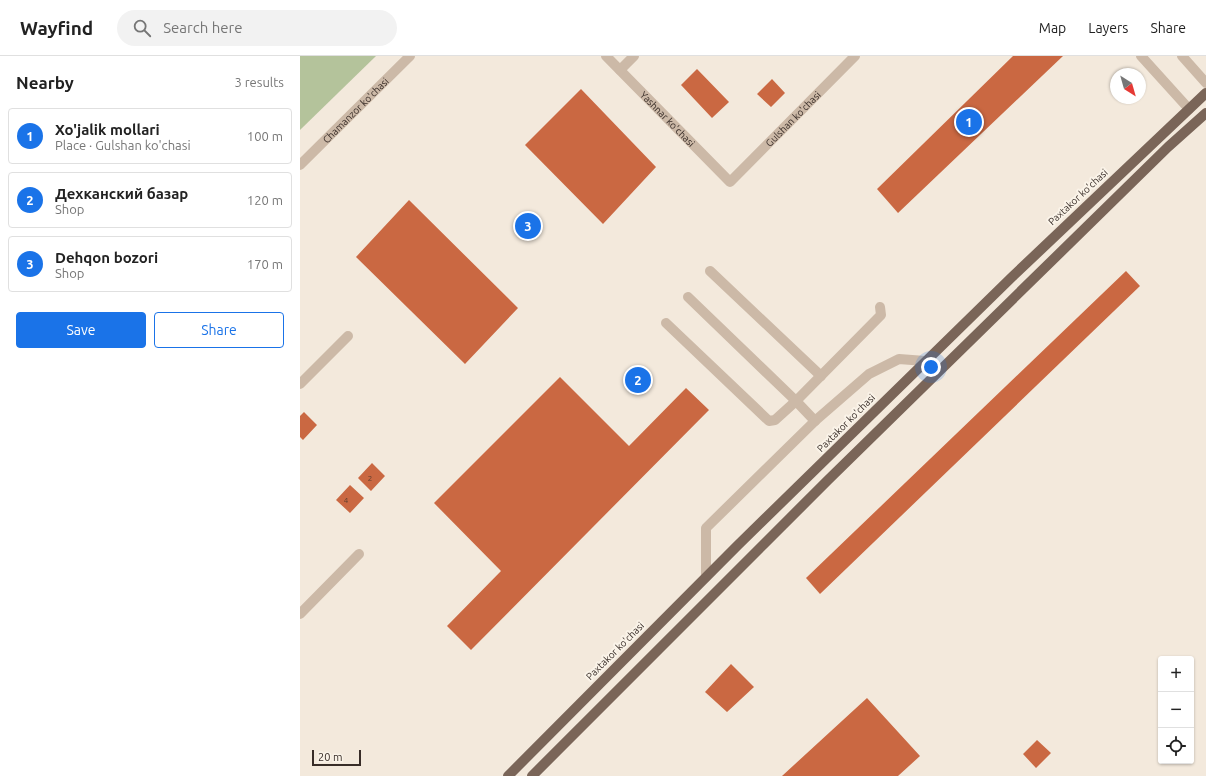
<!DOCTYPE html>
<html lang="en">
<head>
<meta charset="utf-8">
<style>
	:root { --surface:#fff; --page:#f2f2f2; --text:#222; --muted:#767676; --line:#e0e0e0; --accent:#1a73e8 }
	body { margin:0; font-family:Ubuntu,sans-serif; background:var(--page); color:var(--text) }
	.controls { position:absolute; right:12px; bottom:12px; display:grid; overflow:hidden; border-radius:4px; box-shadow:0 1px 3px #0004 }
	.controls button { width:36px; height:36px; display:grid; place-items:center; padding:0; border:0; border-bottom:1px solid var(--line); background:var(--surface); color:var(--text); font:20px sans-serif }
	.compass { position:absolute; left:810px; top:12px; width:36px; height:36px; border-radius:50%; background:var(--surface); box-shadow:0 1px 3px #0004; rotate:143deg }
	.scale { position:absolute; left:12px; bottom:10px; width:49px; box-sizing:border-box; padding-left:4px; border:2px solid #382d28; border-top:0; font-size:11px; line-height:14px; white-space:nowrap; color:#382d28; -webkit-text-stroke:3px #faf3e8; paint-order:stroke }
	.you { position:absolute; left:631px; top:311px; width:14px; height:14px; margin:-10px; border:3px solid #fff; border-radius:50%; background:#1a73e8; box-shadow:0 0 0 6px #1a73e833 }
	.badge { display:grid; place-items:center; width:26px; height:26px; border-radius:50%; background:var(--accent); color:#fff; font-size:13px; font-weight:700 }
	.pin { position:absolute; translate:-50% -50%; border:2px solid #fff; box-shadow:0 1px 4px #0006 }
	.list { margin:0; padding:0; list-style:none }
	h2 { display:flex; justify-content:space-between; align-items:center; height:52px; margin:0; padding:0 16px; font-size:17px }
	h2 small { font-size:13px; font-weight:400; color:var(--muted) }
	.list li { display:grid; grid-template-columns:26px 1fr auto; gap:12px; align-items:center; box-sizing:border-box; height:56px; margin:0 8px 8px; padding:0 8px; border:1px solid var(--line); border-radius:4px }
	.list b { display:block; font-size:15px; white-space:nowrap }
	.list p { margin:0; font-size:13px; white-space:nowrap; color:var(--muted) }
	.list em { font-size:13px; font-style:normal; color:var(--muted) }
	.actions { display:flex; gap:8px; padding:12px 16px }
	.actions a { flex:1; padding:9px 0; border:1px solid var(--accent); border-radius:4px; text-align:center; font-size:14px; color:var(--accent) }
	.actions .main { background:var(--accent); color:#fff }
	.icon { flex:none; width:22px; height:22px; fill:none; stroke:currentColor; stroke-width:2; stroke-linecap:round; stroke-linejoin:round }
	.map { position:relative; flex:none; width:906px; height:720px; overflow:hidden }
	header { display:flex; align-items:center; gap:24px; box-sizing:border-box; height:56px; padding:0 20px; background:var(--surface); border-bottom:1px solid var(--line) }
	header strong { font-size:19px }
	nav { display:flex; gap:22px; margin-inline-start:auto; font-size:14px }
	.search { width:280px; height:36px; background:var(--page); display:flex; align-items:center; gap:10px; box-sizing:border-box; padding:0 14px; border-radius:22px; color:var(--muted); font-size:15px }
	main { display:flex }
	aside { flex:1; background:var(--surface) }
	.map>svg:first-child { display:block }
	.green { fill:#b4c39b }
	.building { fill:#ca6842 }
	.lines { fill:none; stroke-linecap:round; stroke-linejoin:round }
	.minor { stroke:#ccb9a7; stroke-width:10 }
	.major { stroke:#7a6558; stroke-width:10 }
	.labels { text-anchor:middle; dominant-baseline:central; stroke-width:4; stroke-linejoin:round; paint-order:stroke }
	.number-label { font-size:8px; fill:#5c3c2e }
	.street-label { font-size:10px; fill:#382d28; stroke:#faf3e8 }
</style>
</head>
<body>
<header>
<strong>Wayfind</strong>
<div class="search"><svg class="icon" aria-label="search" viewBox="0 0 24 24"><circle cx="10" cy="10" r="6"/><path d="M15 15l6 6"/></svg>Search here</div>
<nav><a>Map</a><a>Layers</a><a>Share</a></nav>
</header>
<main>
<aside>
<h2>Nearby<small>3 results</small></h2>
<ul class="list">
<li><span class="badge">1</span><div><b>Xo'jalik mollari</b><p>Place · Gulshan ko'chasi</p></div><em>100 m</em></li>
<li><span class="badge">2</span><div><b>Дехканский базар</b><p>Shop</p></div><em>120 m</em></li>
<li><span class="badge">3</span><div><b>Dehqon bozori</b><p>Shop</p></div><em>170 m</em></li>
</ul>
<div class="actions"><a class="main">Save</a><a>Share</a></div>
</aside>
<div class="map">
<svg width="906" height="720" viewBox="0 0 906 720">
	<rect width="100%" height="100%" fill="#f3e9dc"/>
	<!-- green -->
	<path class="green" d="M 0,0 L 76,0 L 0,74 Z"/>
	<!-- building -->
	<path class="building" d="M 713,0 L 763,0 L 598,157 L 577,133 Z
		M 397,13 L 429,46 L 412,62 L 381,29 Z
		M 472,23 L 485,37 L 471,51 L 457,38 Z
		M 281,33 L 356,111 L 303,168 L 225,89 Z
		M 109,144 L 218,252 L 165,308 L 56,201 Z
		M 826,215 L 840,230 L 520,538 L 506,522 Z
		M 260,321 L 329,390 L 386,332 L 409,354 L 171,594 L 147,570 L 201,515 L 134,447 Z
		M 4,356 L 17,369 L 3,384 L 0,381 L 0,360 Z
		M 72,407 L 85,420 L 71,435 L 58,422 Z
		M 50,429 L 64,442 L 50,457 L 36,444 Z
		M 431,608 L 454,631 L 427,656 L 405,636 Z
		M 567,642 L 620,700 L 598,720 L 482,720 Z
		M 737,684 L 751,697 L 736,712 L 723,698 Z"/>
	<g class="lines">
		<!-- minor -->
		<g class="minor">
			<path id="s1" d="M 306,0 L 430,126 L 555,0"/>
			<path d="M 841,0 L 889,53"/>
			<path d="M 882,0 L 906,27"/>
			<path d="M 320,14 L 334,0"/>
			<path id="s2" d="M 0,109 L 110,0"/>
			<path d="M 410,215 L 521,320"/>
			<path d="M 388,241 L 496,345 L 515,365"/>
			<path d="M 366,267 L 469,365 L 475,364 L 496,345 L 581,259 L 580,251"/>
			<path d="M 0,328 L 48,280"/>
			<path d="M 406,521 L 406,472 L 516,364 L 569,318 L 599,303 L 625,305"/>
			<path d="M 0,558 L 59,498"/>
		</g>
		<!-- major -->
		<path class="major" d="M 208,720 L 438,489 L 712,221 L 906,37
			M 232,720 L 528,424 L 868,91 L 906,57"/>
	</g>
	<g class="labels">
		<!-- number labels -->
		<g class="number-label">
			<text x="70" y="422">2</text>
			<text x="46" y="444">4</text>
		</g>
		<!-- street labels -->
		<g class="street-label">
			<text stroke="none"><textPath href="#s2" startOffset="78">Chamanzor ko'chasi</textPath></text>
			<text stroke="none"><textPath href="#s1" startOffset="88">Yashnar ko'chasi</textPath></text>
			<text stroke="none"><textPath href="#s1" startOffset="266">Gulshan ko'chasi</textPath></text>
			<text transform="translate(778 141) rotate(-43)">Paxtakor ko'chasi</text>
			<text transform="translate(546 367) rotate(-45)">Paxtakor ko'chasi</text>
			<text transform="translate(315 595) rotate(-45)">Paxtakor ko'chasi</text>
		</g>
	</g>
</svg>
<div class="controls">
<button>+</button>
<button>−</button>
<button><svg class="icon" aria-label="locate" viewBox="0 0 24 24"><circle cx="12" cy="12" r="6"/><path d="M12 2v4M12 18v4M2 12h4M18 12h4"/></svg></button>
</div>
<svg class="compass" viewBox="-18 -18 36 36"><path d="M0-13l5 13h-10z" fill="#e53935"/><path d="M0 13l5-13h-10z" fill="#767676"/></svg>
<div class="scale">20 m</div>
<div class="you"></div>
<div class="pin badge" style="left:669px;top:66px">1</div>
<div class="pin badge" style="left:338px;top:324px">2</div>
<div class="pin badge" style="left:228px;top:170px">3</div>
</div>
</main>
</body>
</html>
